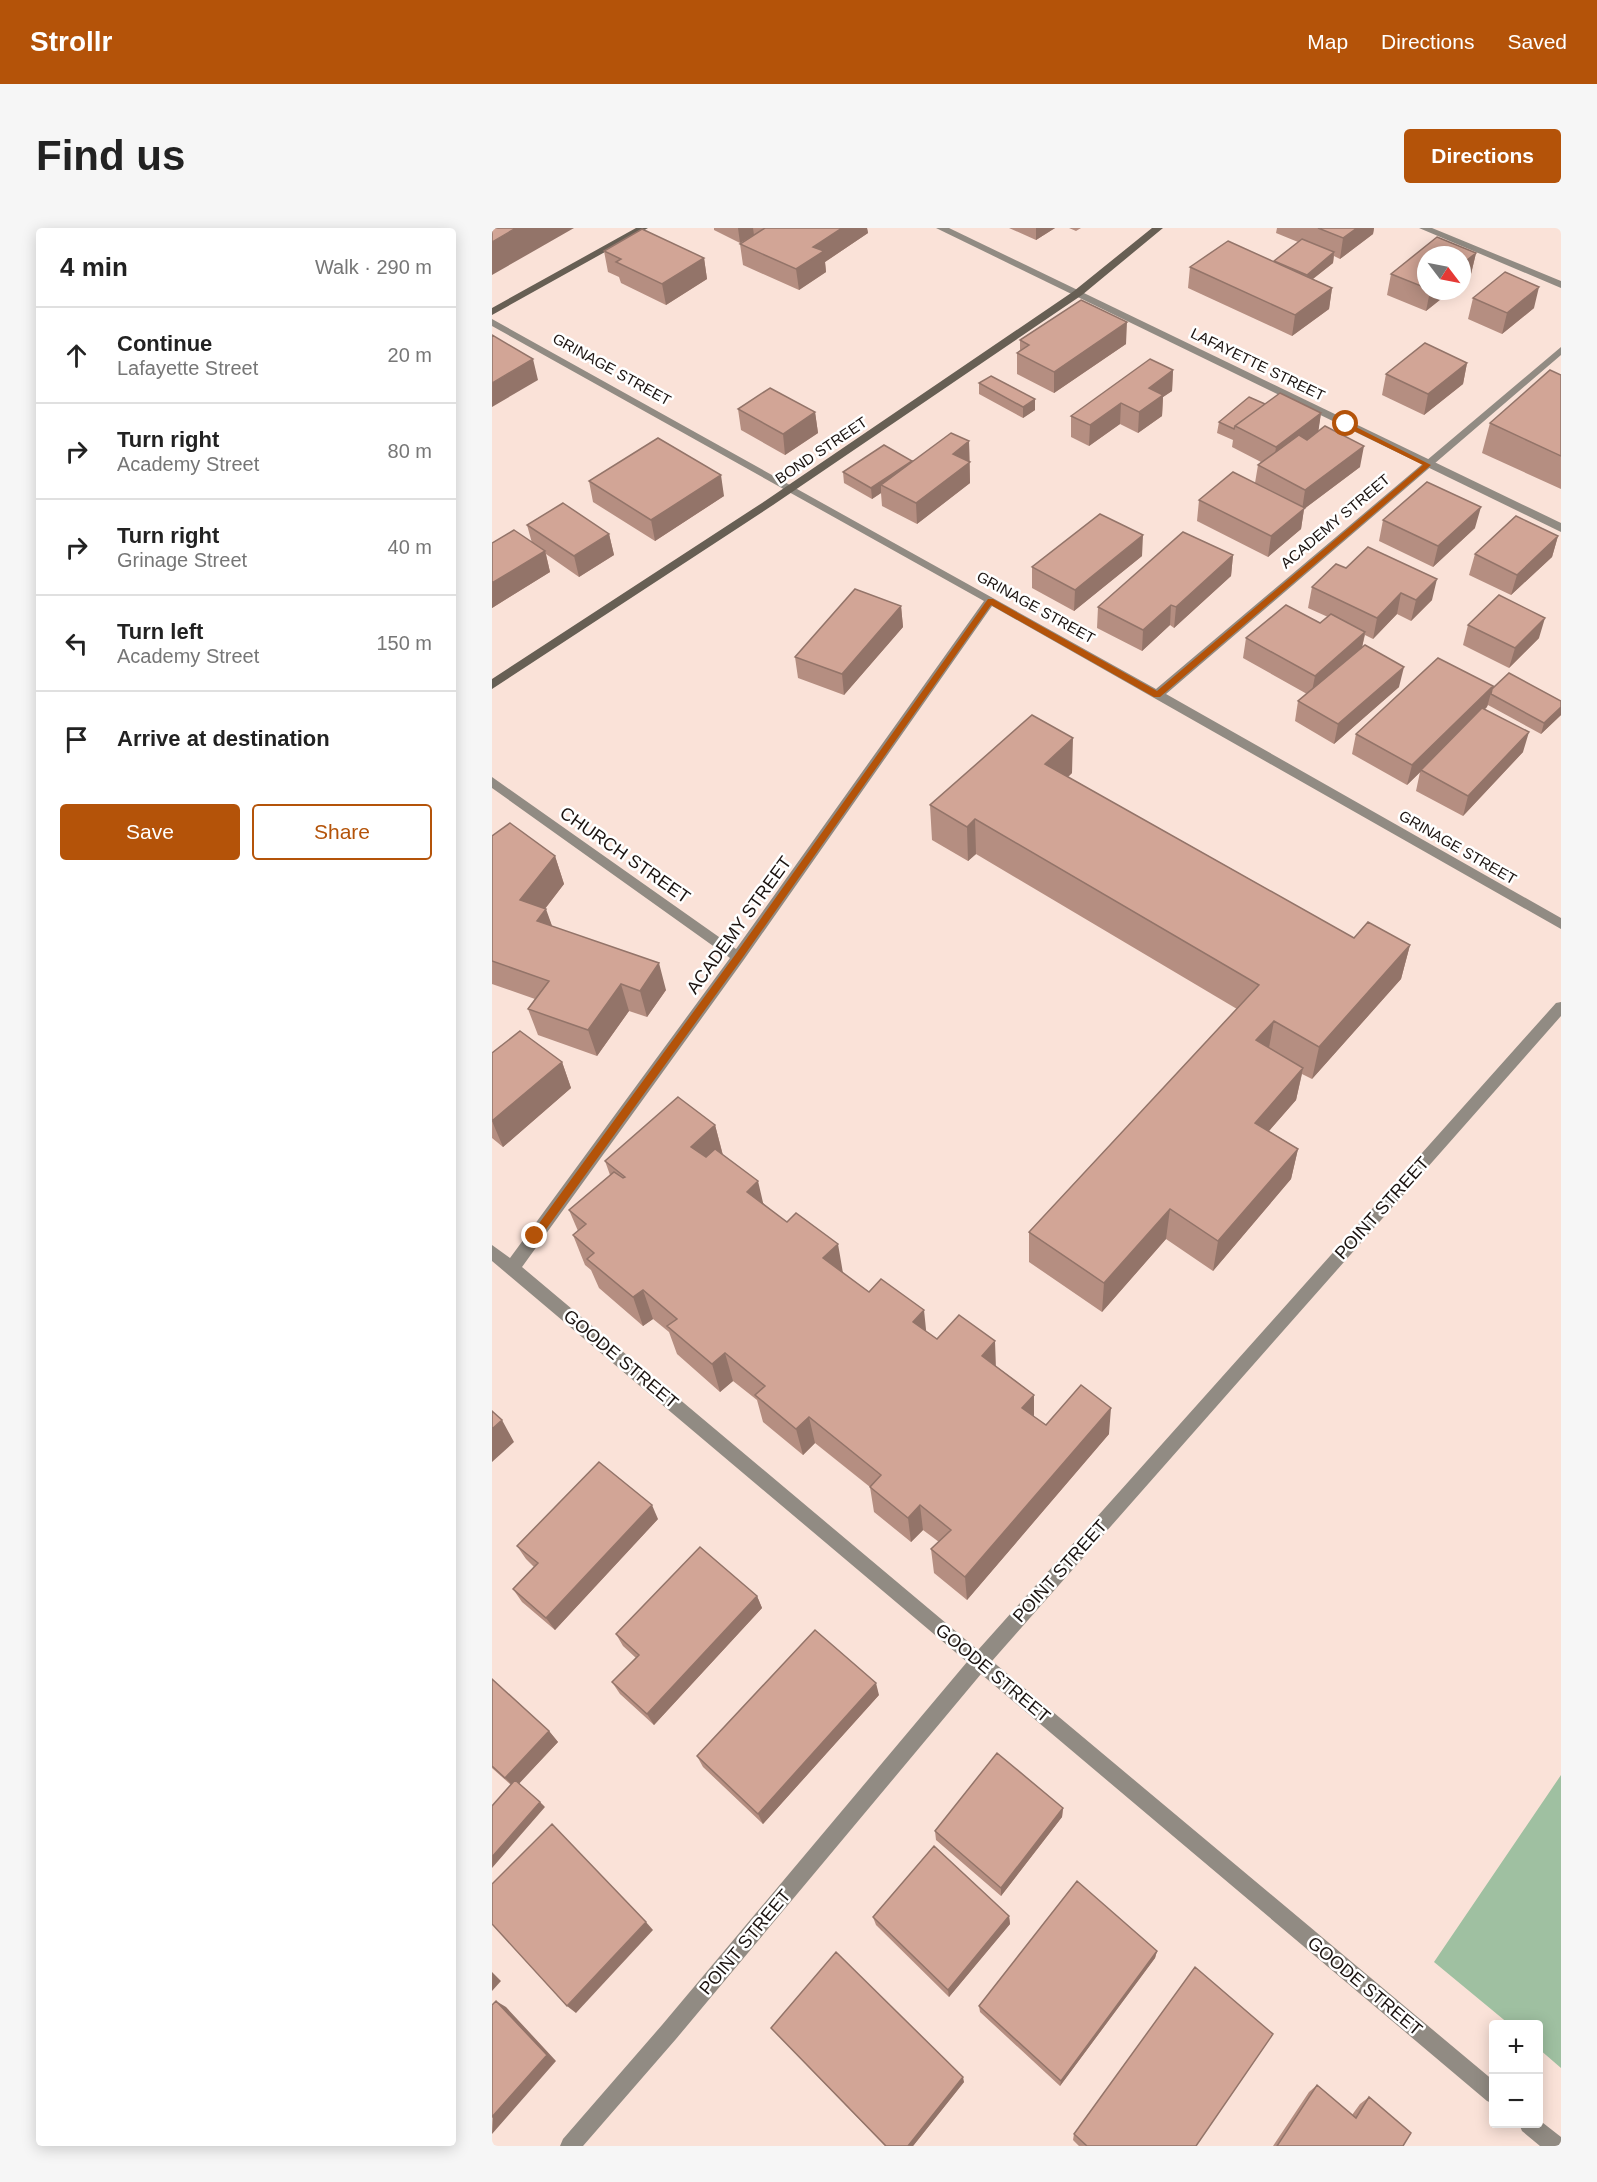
<!DOCTYPE html>
<html lang="en">
<head>
<meta charset="utf-8">
<style>
	:root { --surface:#fff; --page:#f6f6f6; --text:#222; --muted:#767676; --line:#e0e0e0; --accent:#b45309 }
	body { margin:0; font-family:Arial,sans-serif; background:var(--page); color:var(--text) }
	.controls { position:absolute; right:18px; bottom:18px; display:grid; overflow:hidden; border-radius:6px; box-shadow:0 3px 15px #0003 }
	.controls button { width:54px; height:54px; display:grid; place-items:center; padding:0; border:0; border-bottom:2px solid var(--line); background:var(--surface); color:var(--text); font:30px sans-serif }
	.compass { position:absolute; left:925px; top:18px; width:54px; height:54px; border-radius:50%; background:var(--surface); box-shadow:0 3px 15px #0003; rotate:122deg }
	.stop { position:absolute; width:18px; height:18px; margin:-14px; border:4px solid #b45309; border-radius:50%; background:#fff }
	.stop.end { background:#b45309; border-color:#fff; box-shadow:0 2px 6px #0008 }
	.list { margin:0; padding:0; list-style:none }
	h2 { display:flex; justify-content:space-between; align-items:center; height:78px; margin:0; padding:0 24px; font-size:26px }
	h2 small { font-size:20px; font-weight:400; color:var(--muted) }
	.list li { display:grid; grid-template-columns:39px 1fr auto; gap:18px; align-items:center; box-sizing:border-box; height:96px; padding:0 24px; border-top:2px solid var(--line) }
	.list b { display:block; font-size:22px; white-space:nowrap }
	.list p { margin:0; font-size:20px; white-space:nowrap; color:var(--muted) }
	.list em { font-size:20px; font-style:normal; color:var(--muted) }
	.actions { display:flex; gap:12px; padding:18px 24px }
	.actions a { flex:1; padding:14px 0; border:2px solid var(--accent); border-radius:6px; text-align:center; font-size:21px; color:var(--accent) }
	.actions .main { background:var(--accent); color:#fff }
	.icon { flex:none; width:33px; height:33px; fill:none; stroke:currentColor; stroke-width:2; stroke-linecap:round; stroke-linejoin:round }
	.map { position:relative; flex:none; width:1069px; height:1918px; overflow:hidden; border-radius:6px }
	header { display:flex; align-items:center; gap:36px; box-sizing:border-box; height:84px; padding:0 30px; background:var(--accent); color:#fff }
	header strong { font-size:28px }
	nav { display:flex; gap:33px; margin-inline-start:auto; font-size:21px }
	.intro { display:flex; align-items:center; justify-content:space-between; box-sizing:border-box; height:144px; padding:0 36px }
	h1 { margin:0; font-size:42px }
	.button { padding:15px 27px; border-radius:6px; background:var(--accent); color:#fff; font-size:21px; font-weight:700 }
	main { display:flex; gap:36px; padding:0 36px }
	aside { flex:1; background:var(--surface); border-radius:6px; box-shadow:0 3px 15px #0003 }
	.map>svg:first-child { display:block }
	.green { fill:#9fc0a1 }
	.lines { fill:none; stroke-linecap:round; stroke-linejoin:round }
	.minor { fill:#918b83; fill-rule:evenodd }
	.tertiary { fill:#918b83; fill-rule:evenodd }
	.secondary { fill:#675f54; fill-rule:evenodd }
	.wall { fill:#b58e81 }
	.shaded-wall { fill:#937469 }
	.building { fill:#d2a596; stroke:#937469; stroke-width:1.5 }
	.route { fill:#b45309 }
	.labels { text-anchor:middle; dominant-baseline:central; stroke-width:5; stroke-linejoin:round; paint-order:stroke }
	.far-street-label { font-size:15px; fill:#1b1310; stroke:#fff }
	.street-label { font-size:18px; fill:#1b1310; stroke:#fff }
</style>
</head>
<body>
<header>
<strong>Strollr</strong>
<nav><a>Map</a><a>Directions</a><a>Saved</a></nav>
</header>
<div class="intro"><h1>Find us</h1><a class="button">Directions</a></div>
<main>
<aside>
<h2>4 min<small>Walk · 290 m</small></h2>
<ul class="list">
<li><svg class="icon" aria-label="ahead" viewBox="0 0 24 24"><path d="M12 20V5M6 11l6-6 6 6"/></svg><div><b>Continue</b><p>Lafayette Street</p></div><em>20 m</em></li>
<li><svg class="icon" aria-label="right" viewBox="0 0 24 24"><path d="M7 20v-9h11M14 6l5 5-5 5"/></svg><div><b>Turn right</b><p>Academy Street</p></div><em>80 m</em></li>
<li><svg class="icon" aria-label="right" viewBox="0 0 24 24"><path d="M7 20v-9h11M14 6l5 5-5 5"/></svg><div><b>Turn right</b><p>Grinage Street</p></div><em>40 m</em></li>
<li><svg class="icon" aria-label="left" viewBox="0 0 24 24"><path d="M17 20v-9H6M10 6l-5 5 5 5"/></svg><div><b>Turn left</b><p>Academy Street</p></div><em>150 m</em></li>
<li><svg class="icon" aria-label="arrive" viewBox="0 0 24 24"><path d="M6 21V4h12l-3 4 3 4H6"/></svg><div><b>Arrive at destination</b></div></li>
</ul>
<div class="actions"><a class="main">Save</a><a>Share</a></div>
</aside>
<div class="map">
<svg width="1069" height="1918" viewBox="0 0 1069 1918">
	<rect width="100%" height="100%" fill="#fae2d8"/>
	<!-- green -->
	<path class="green" d="M 1069,1547 L 1069,1840 L 1047,1821 L 1046,1796 L 1017,1796 L 942,1734 Z"/>
	<g class="lines">
		<!-- minor -->
		<path class="minor" d="M 927,0 L 940,0 L 1069,53 L 1069,60 Z
			M 0,91 L 664,461 L 1069,119 L 1069,127 L 674,466 L 1069,690 L 1069,701 L 500,378 L 251,733 L 30,1039 L 486,1422 L 1064,775 L 1069,774 L 1069,788 L 500,1433 L 1002,1853 L 1002,1876 L 995,1873 L 489,1446 L 184,1811 L 91,1918 L 68,1918 L 71,1911 L 170,1797 L 475,1434 L 0,1033 L 0,1017 L 18,1030 L 238,730 L 0,560 L 0,549 L 244,721 L 492,373 L 0,98 Z
			M 1046,1891 L 1069,1909 L 1069,1918 L 1048,1918 L 1030,1903 L 1027,1896 L 1046,1896 Z"/>
		<!-- tertiary -->
		<path class="tertiary" d="M 444,0 L 457,0 L 1069,295 L 1069,304 Z"/>
		<!-- secondary -->
		<path class="secondary" d="M 144,0 L 156,0 L 0,87 L 0,80 Z
			M 660,0 L 671,0 L 590,67 L 281,277 L 0,461 L 0,451 L 273,273 L 582,63 Z"/>
	</g>
	<!-- wall -->
	<path class="wall" d="M 222,0 L 375,0 L 376,5 L 333,34 L 334,44 L 307,62 L 251,37 L 248,16 L 257,10 L 248,15 L 222,2 Z
		M 517,0 L 563,0 L 544,12 Z
		M 577,0 L 589,0 L 584,3 Z
		M 785,0 L 882,0 L 881,6 L 848,31 L 842,28 L 841,35 L 821,51 L 840,60 L 837,81 L 800,108 L 696,60 L 698,39 L 782,34 L 806,14 L 784,5 Z
		M 945,9 L 984,25 L 979,46 L 970,54 L 970,27 L 934,27 L 934,63 L 959,63 L 934,83 L 895,67 L 899,46 Z
		M 112,23 L 212,30 L 215,51 L 174,77 L 129,55 L 127,49 L 116,44 Z
		M 981,70 L 1042,80 L 1010,106 L 976,91 Z
		M 528,112 L 634,116 L 562,165 L 525,146 L 525,125 L 528,122 Z
		M 975,135 L 971,156 L 932,187 L 890,167 L 894,146 Z
		M 681,142 L 680,163 L 671,169 L 670,188 L 646,205 L 628,196 L 597,218 L 579,209 L 579,188 Z
		M 1069,147 L 1069,261 L 990,225 L 998,195 Z
		M 487,155 L 543,182 L 531,190 L 487,166 Z
		M 773,176 L 829,185 L 826,203 L 868,239 L 812,281 L 809,301 L 776,329 L 705,293 L 707,272 L 763,255 L 766,237 L 769,234 L 740,219 L 741,212 L 725,205 L 727,194 Z
		M 246,181 L 323,184 L 326,205 L 293,227 L 249,202 Z
		M 477,213 L 478,255 L 425,296 L 390,278 L 389,265 L 380,271 L 352,255 L 351,244 L 420,233 L 420,234 Z
		M 97,253 L 232,268 L 163,313 L 101,274 Z
		M 891,292 L 983,300 L 941,339 L 887,313 Z
		M 35,297 L 117,306 L 122,327 L 87,349 L 54,326 L 58,344 L 0,380 L 0,315 L 40,315 Z
		M 1066,308 L 1060,329 L 1019,367 L 977,347 L 983,326 Z
		M 741,327 L 739,348 L 682,400 L 678,397 L 650,423 L 605,400 L 606,379 Z
		M 650,328 L 582,383 L 540,360 L 540,339 Z
		M 854,340 L 940,372 L 919,393 L 905,386 L 881,411 L 873,407 L 870,419 L 907,459 L 842,516 L 803,493 L 806,473 L 815,466 L 751,430 L 754,410 L 828,395 L 836,389 L 816,380 L 820,359 Z
		M 409,378 L 411,399 L 352,467 L 306,450 L 303,429 Z
		M 976,397 L 1047,410 L 1017,440 L 971,417 Z
		M 1001,458 L 1000,461 L 1069,473 L 1069,487 L 1049,506 L 996,477 L 993,481 L 1031,524 L 971,588 L 924,563 L 928,544 L 915,557 L 860,526 L 864,506 Z
		M 580,545 L 576,549 L 862,710 L 918,717 L 909,751 L 820,851 L 810,846 L 804,872 L 777,903 L 806,921 L 799,951 L 721,1043 L 674,1011 L 610,1084 L 537,1034 L 537,1004 L 745,781 L 484,626 L 476,633 L 440,612 L 438,577 Z
		M 0,608 L 63,628 L 72,656 L 53,681 L 60,698 L 174,762 L 155,789 L 137,783 L 105,828 L 46,807 L 36,781 L 43,771 L 0,756 Z
		M 0,825 L 70,834 L 79,860 L 11,919 L 0,910 Z
		M 223,897 L 231,927 L 272,976 L 351,1045 L 377,1064 L 445,1111 L 504,1138 L 542,1167 L 542,1189 L 554,1197 L 617,1206 L 475,1372 L 442,1345 L 439,1321 L 447,1314 L 431,1302 L 419,1314 L 382,1284 L 378,1259 L 323,1215 L 311,1227 L 271,1194 L 265,1172 L 241,1153 L 228,1164 L 185,1126 L 177,1104 L 161,1091 L 151,1098 L 107,1060 L 99,1042 L 93,1037 L 81,1007 L 86,1003 L 77,982 L 118,947 L 113,933 Z
		M 166,1291 L 63,1402 L 30,1374 L 21,1361 L 42,1339 L 34,1331 L 25,1318 Z
		M 265,1368 L 270,1380 L 162,1497 L 128,1466 L 120,1454 L 144,1430 L 131,1418 L 124,1406 Z
		M 0,1451 L 57,1503 L 66,1514 L 27,1555 L 53,1579 L 19,1557 L 0,1540 Z
		M 387,1467 L 271,1596 L 211,1539 L 205,1528 Z
		M 571,1580 L 570,1589 L 509,1668 L 444,1612 L 443,1603 Z
		M 517,1688 L 518,1696 L 457,1769 L 384,1697 L 381,1689 Z
		M 665,1723 L 663,1730 L 568,1858 L 488,1784 L 487,1778 Z
		M 279,1800 L 472,1854 L 421,1918 L 393,1918 Z
		M 825,1857 L 860,1887 L 868,1876 L 877,1869 L 911,1918 L 781,1918 L 817,1864 Z
		M 582,1906 L 704,1918 L 587,1918 L 581,1912 Z"/>
	<!-- shaded-wall -->
	<path class="shaded-wall" d="M 24,0 L 82,0 L 0,47 L 0,14 Z
		M 246,0 L 261,0 L 262,7 L 248,15 Z
		M 350,0 L 375,0 L 376,5 L 333,34 L 334,44 L 307,62 L 304,41 L 321,19 Z
		M 544,0 L 563,0 L 544,12 Z
		M 865,0 L 882,0 L 881,6 L 848,31 L 851,10 Z
		M 842,24 L 841,35 L 813,57 L 815,47 Z
		M 984,25 L 979,46 L 970,54 L 970,36 Z
		M 212,30 L 215,51 L 174,77 L 170,56 Z
		M 1047,59 L 1042,80 L 1010,106 L 1015,85 Z
		M 840,60 L 837,81 L 800,108 L 803,87 Z
		M 938,63 L 959,63 L 934,83 Z
		M 635,94 L 634,116 L 562,165 L 562,144 Z
		M 41,131 L 46,152 L 0,179 L 0,155 Z
		M 975,135 L 971,156 L 932,187 L 936,166 Z
		M 681,142 L 680,163 L 671,169 L 670,188 L 646,205 L 647,184 L 657,160 Z
		M 543,171 L 543,182 L 531,190 L 531,179 Z
		M 629,175 L 628,196 L 597,218 L 598,197 Z
		M 323,184 L 326,205 L 293,227 L 291,206 Z
		M 829,185 L 826,206 L 781,240 L 784,219 Z
		M 477,213 L 478,255 L 425,296 L 424,275 L 461,226 Z
		M 872,218 L 868,239 L 812,281 L 809,301 L 776,329 L 779,308 L 810,282 L 813,262 Z
		M 420,233 L 420,244 L 389,257 L 389,265 L 380,271 L 379,260 Z
		M 229,247 L 232,268 L 163,313 L 159,292 Z
		M 989,279 L 983,300 L 941,339 L 946,318 Z
		M 117,306 L 122,327 L 87,349 L 82,328 Z
		M 651,307 L 650,328 L 582,383 L 583,362 Z
		M 1066,308 L 1060,329 L 1019,367 L 1025,347 Z
		M 53,323 L 58,344 L 0,380 L 0,355 Z
		M 741,327 L 739,348 L 682,400 L 684,379 Z
		M 945,351 L 940,372 L 919,393 L 924,372 Z
		M 909,365 L 905,386 L 881,411 L 885,390 Z
		M 679,377 L 678,397 L 650,423 L 651,402 Z
		M 409,378 L 411,399 L 352,467 L 350,446 Z
		M 1053,390 L 1047,410 L 1017,440 L 1023,420 Z
		M 873,404 L 869,425 L 819,468 L 823,448 Z
		M 912,439 L 907,459 L 842,516 L 846,496 Z
		M 1001,458 L 995,479 L 915,557 L 920,537 Z
		M 1069,479 L 1069,487 L 1049,506 L 1052,495 Z
		M 1037,504 L 1031,524 L 971,588 L 976,568 Z
		M 581,510 L 580,545 L 552,571 L 553,536 Z
		M 483,591 L 484,626 L 476,633 L 475,599 Z
		M 63,628 L 72,656 L 38,700 L 28,672 Z
		M 54,681 L 64,709 L 45,693 Z
		M 918,717 L 909,751 L 820,851 L 827,819 Z
		M 167,735 L 174,762 L 155,789 L 148,763 Z
		M 129,756 L 137,783 L 105,828 L 96,802 Z
		M 782,793 L 776,825 L 764,812 Z
		M 70,834 L 79,860 L 11,919 L 0,893 Z
		M 811,840 L 804,872 L 757,926 L 763,895 Z
		M 223,897 L 231,928 L 208,950 L 199,919 Z
		M 806,921 L 799,951 L 721,1043 L 726,1013 Z
		M 266,953 L 273,983 L 255,964 Z
		M 678,981 L 674,1011 L 610,1084 L 612,1055 Z
		M 346,1016 L 351,1045 L 331,1030 Z
		M 151,1062 L 161,1091 L 151,1098 L 141,1069 Z
		M 432,1082 L 435,1111 L 421,1094 Z
		M 503,1113 L 504,1141 L 490,1128 Z
		M 233,1125 L 241,1153 L 228,1164 L 220,1136 Z
		M 542,1167 L 542,1193 L 530,1180 Z
		M 619,1180 L 617,1206 L 475,1372 L 473,1349 Z
		M 317,1189 L 323,1215 L 311,1227 L 304,1201 Z
		M 10,1192 L 22,1214 L 0,1234 L 0,1201 Z
		M 160,1277 L 166,1291 L 63,1402 L 54,1390 Z
		M 428,1277 L 431,1302 L 419,1314 L 416,1290 Z
		M 265,1368 L 270,1380 L 162,1497 L 155,1486 Z
		M 384,1455 L 387,1467 L 271,1596 L 266,1586 Z
		M 57,1503 L 66,1514 L 23,1560 L 13,1550 Z
		M 48,1574 L 53,1579 L 0,1640 L 0,1629 Z
		M 571,1580 L 570,1589 L 509,1668 L 509,1660 Z
		M 517,1688 L 518,1696 L 457,1769 L 456,1762 Z
		M 154,1694 L 161,1702 L 84,1785 L 75,1778 Z
		M 665,1723 L 663,1730 L 568,1858 L 569,1853 Z
		M 0,1744 L 9,1753 L 0,1763 Z
		M 4,1773 L 14,1779 L 64,1833 L 0,1906 Z
		M 471,1849 L 472,1854 L 421,1918 L 416,1918 Z"/>
	<!-- building -->
	<path class="building" d="M 0,0 L 24,0 L 0,14 Z
		M 273,0 L 350,0 L 321,19 L 332,23 L 304,41 L 248,16 Z
		M 826,0 L 865,0 L 851,10 Z
		M 150,1 L 212,30 L 170,56 L 124,34 L 129,31 L 112,23 Z
		M 945,9 L 984,25 L 970,36 L 970,27 L 934,27 L 934,60 L 899,46 Z
		M 810,11 L 842,24 L 815,47 L 782,33 Z
		M 736,13 L 840,60 L 803,87 L 698,39 Z
		M 1013,44 L 1047,59 L 1015,85 L 981,70 Z
		M 589,72 L 635,94 L 562,144 L 525,125 L 537,117 L 528,112 Z
		M 0,107 L 41,131 L 0,155 Z
		M 933,115 L 975,135 L 936,166 L 894,146 Z
		M 658,131 L 681,142 L 657,160 L 671,167 L 647,184 L 629,175 L 598,197 L 579,188 Z
		M 1058,142 L 1069,147 L 1069,228 L 998,195 Z
		M 499,148 L 543,171 L 531,179 L 487,155 Z
		M 278,160 L 323,184 L 291,206 L 246,181 Z
		M 788,165 L 829,185 L 784,219 L 743,198 Z
		M 757,169 L 773,176 L 743,198 L 742,201 L 727,194 Z
		M 833,198 L 872,218 L 813,262 L 766,237 L 807,207 L 815,212 Z
		M 459,205 L 477,213 L 461,226 L 478,234 L 424,275 L 389,257 Z
		M 166,210 L 229,247 L 159,292 L 97,253 Z
		M 392,217 L 420,233 L 379,260 L 351,244 Z
		M 741,244 L 813,280 L 779,308 L 707,272 Z
		M 935,254 L 989,279 L 946,318 L 891,292 Z
		M 71,275 L 117,306 L 82,328 L 35,297 Z
		M 608,286 L 651,307 L 583,362 L 540,339 Z
		M 1024,288 L 1066,308 L 1025,347 L 983,326 Z
		M 22,302 L 53,323 L 0,355 L 0,315 Z
		M 691,304 L 741,327 L 684,379 L 679,377 L 651,402 L 606,379 Z
		M 876,319 L 945,351 L 924,372 L 909,365 L 885,390 L 820,359 L 844,336 L 854,340 Z
		M 363,361 L 409,378 L 350,446 L 303,429 Z
		M 1007,367 L 1053,390 L 1023,420 L 976,397 Z
		M 794,377 L 828,395 L 839,386 L 873,404 L 823,448 L 754,410 Z
		M 873,417 L 912,439 L 846,496 L 806,473 Z
		M 946,430 L 1001,458 L 920,537 L 864,506 Z
		M 1017,445 L 1069,473 L 1069,479 L 1052,495 L 999,466 L 1000,461 Z
		M 990,480 L 1037,504 L 976,568 L 929,542 Z
		M 540,487 L 581,510 L 553,536 L 862,710 L 876,694 L 918,717 L 827,819 L 782,793 L 764,812 L 811,840 L 763,895 L 806,921 L 726,1013 L 678,981 L 612,1055 L 537,1004 L 767,757 L 483,591 L 475,599 L 438,577 Z
		M 18,595 L 63,628 L 28,672 L 54,681 L 45,693 L 167,735 L 148,763 L 129,756 L 96,802 L 36,781 L 57,753 L 0,733 L 0,608 Z
		M 28,803 L 70,834 L 0,893 L 0,825 Z
		M 186,869 L 223,897 L 199,919 L 214,929 L 223,921 L 266,953 L 255,964 L 295,994 L 304,985 L 346,1016 L 331,1030 L 377,1064 L 389,1051 L 432,1082 L 421,1094 L 445,1111 L 467,1087 L 503,1113 L 490,1128 L 542,1167 L 530,1180 L 554,1197 L 589,1157 L 619,1180 L 473,1349 L 439,1321 L 459,1302 L 428,1277 L 416,1290 L 378,1259 L 389,1247 L 317,1189 L 304,1201 L 263,1167 L 273,1158 L 233,1125 L 220,1136 L 175,1098 L 185,1091 L 151,1062 L 141,1069 L 95,1031 L 102,1025 L 81,1007 L 94,996 L 77,982 L 122,944 L 131,950 L 133,949 L 113,933 Z
		M 0,1183 L 10,1192 L 0,1201 Z
		M 107,1234 L 160,1277 L 54,1390 L 21,1361 L 46,1335 L 25,1318 Z
		M 208,1319 L 265,1368 L 155,1486 L 120,1454 L 147,1427 L 124,1406 Z
		M 323,1402 L 384,1455 L 266,1586 L 205,1528 Z
		M 0,1451 L 57,1503 L 13,1550 L 0,1538 Z
		M 505,1525 L 571,1580 L 509,1660 L 443,1603 Z
		M 23,1552 L 48,1574 L 0,1629 L 0,1578 Z
		M 60,1596 L 154,1694 L 75,1778 L 0,1696 L 0,1656 Z
		M 442,1618 L 517,1688 L 456,1762 L 381,1689 Z
		M 585,1653 L 665,1723 L 569,1853 L 487,1778 Z
		M 344,1724 L 471,1849 L 416,1918 L 394,1918 L 279,1800 Z
		M 703,1739 L 781,1806 L 704,1918 L 595,1918 L 582,1906 Z
		M 4,1773 L 55,1827 L 0,1889 L 0,1777 Z
		M 825,1857 L 864,1890 L 877,1869 L 919,1905 L 911,1918 L 785,1918 Z"/>
	<!-- route -->
	<path class="route" d="M 854,194 L 939,237 L 668,469 L 662,469 L 499,377 L 249,732 L 47,1011 L 40,1011 L 40,1005 L 243,727 L 496,371 L 501,371 L 665,463 L 931,237 L 852,198 Z"/>
	<g class="labels">
		<!-- far-street labels -->
		<g class="far-street-label">
			<text transform="translate(766 136) rotate(26)">LAFAYETTE STREET</text>
			<text transform="translate(120 141) rotate(29)">GRINAGE STREET</text>
			<text transform="translate(329 222) rotate(-34)">BOND STREET</text>
			<text transform="translate(843 293) rotate(-40)">ACADEMY STREET</text>
			<text transform="translate(544 379) rotate(29)">GRINAGE STREET</text>
			<text transform="translate(966 619) rotate(30)">GRINAGE STREET</text>
		</g>
		<!-- street labels -->
		<g class="street-label">
			<text transform="translate(133 627) rotate(35)">CHURCH STREET</text>
			<text transform="translate(247 697) rotate(-54)">ACADEMY STREET</text>
			<text transform="translate(890 980) rotate(-48)">POINT STREET</text>
			<text transform="translate(129 1131) rotate(40)">GOODE STREET</text>
			<text transform="translate(568 1343) rotate(-48)">POINT STREET</text>
			<text transform="translate(501 1445) rotate(40)">GOODE STREET</text>
			<text transform="translate(253 1714) rotate(-50)">POINT STREET</text>
			<text transform="translate(873 1758) rotate(40)">GOODE STREET</text>
		</g>
	</g>
</svg>
<div class="controls">
<button>+</button>
<button>−</button>
</div>
<svg class="compass" viewBox="-18 -18 36 36"><path d="M0-13l5 13h-10z" fill="#e53935"/><path d="M0 13l5-13h-10z" fill="#767676"/></svg>
<div class="stop" style="left:854px;top:196px"></div>
<div class="stop end" style="left:43px;top:1008px"></div>
</div>
</main>
</body>
</html>
